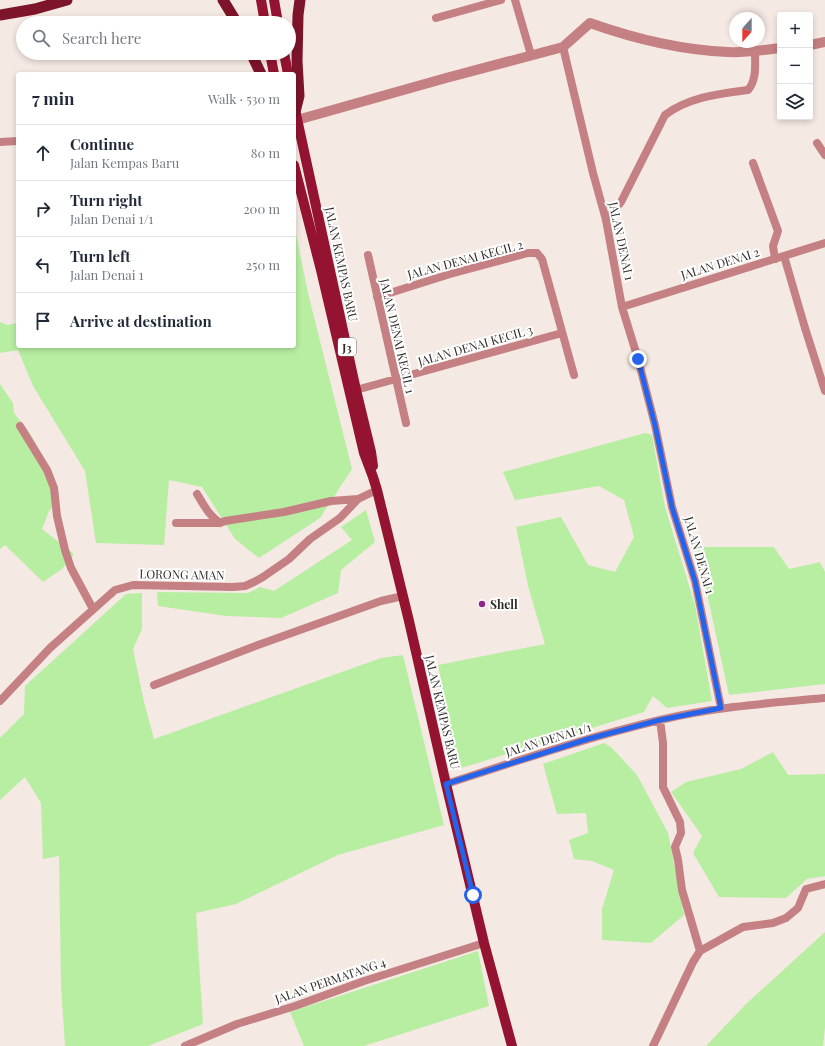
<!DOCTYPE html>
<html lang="en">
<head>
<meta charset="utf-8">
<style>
	:root { --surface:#fff; --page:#f2f2f3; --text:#1f2937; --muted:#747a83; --line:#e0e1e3 }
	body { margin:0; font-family:"Playfair Display",serif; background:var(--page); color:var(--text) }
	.controls { position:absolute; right:12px; top:12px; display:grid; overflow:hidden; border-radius:4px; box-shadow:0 2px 6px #0003 }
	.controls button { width:36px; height:36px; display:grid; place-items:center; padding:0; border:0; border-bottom:1px solid var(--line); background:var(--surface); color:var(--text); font:20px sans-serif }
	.compass { position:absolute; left:729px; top:12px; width:36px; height:36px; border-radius:50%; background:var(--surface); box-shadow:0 2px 6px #0003; rotate:201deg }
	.stop { position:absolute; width:12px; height:12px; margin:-9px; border:3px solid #2563eb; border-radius:50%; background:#fff }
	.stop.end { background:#2563eb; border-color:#fff; box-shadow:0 1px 4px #0008 }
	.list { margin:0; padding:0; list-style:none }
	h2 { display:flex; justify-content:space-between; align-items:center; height:52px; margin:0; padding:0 16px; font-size:17px }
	h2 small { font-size:13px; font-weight:400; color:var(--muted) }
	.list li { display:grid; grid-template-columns:26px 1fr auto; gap:12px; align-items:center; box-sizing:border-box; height:56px; padding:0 16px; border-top:1px solid var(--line) }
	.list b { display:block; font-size:15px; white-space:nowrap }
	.list p { margin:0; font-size:13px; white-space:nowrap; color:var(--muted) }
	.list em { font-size:13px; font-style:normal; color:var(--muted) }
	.icon { flex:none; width:22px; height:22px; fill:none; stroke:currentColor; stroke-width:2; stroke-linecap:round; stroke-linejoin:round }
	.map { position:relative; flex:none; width:825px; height:1046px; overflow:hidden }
	.search { position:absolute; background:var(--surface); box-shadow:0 2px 6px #0003; left:16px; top:16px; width:280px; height:44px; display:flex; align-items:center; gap:10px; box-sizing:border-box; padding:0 14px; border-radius:22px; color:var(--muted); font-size:15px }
	.panel { position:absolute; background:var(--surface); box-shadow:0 2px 6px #0003; left:16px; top:72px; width:280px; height:276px; border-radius:4px }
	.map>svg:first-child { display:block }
	.green { fill:#b8eea2 }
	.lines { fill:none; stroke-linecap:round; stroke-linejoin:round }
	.minor { stroke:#c48083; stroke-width:8 }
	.tertiary { stroke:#c48083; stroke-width:10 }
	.primary { stroke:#941330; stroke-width:10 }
	.trunk { stroke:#7d142a; stroke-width:11 }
	.route { stroke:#2563eb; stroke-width:5 }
	.poi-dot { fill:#92278a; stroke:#fff; stroke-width:1.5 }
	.labels { text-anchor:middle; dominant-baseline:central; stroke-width:4; stroke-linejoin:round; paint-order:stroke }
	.shield { fill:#fff; stroke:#6d6b68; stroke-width:1 }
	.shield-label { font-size:11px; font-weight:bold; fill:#2f2b28 }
	.street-label { font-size:12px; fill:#2f2b28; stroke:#fff }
	.poi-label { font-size:12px; font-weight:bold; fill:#2f2b28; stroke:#fff; text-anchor:start }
</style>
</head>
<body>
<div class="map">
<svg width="825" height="1046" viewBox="0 0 825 1046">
	<rect width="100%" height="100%" fill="#f5e9e3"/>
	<!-- green -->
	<path class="green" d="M 294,224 L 308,293 L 352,469 L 320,518 L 259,558 L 235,539 L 202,487 L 169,480 L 164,545 L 96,543 L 85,471 L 33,386 L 18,350 L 0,353 L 0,322 L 7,325 L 18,323 L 18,346 L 294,346 Z
		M 0,384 L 13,403 L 14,413 L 29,432 L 53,474 L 59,502 L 49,511 L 42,529 L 74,554 L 62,569 L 43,582 L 5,545 L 0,549 Z
		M 645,433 L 652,435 L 665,507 L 695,605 L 712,701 L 667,708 L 653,696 L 644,712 L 458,769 L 438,665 L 545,644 L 528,586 L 516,527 L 561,517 L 588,565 L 615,572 L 634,537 L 624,500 L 599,486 L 515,500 L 503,472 Z
		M 366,510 L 375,542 L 341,570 L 338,593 L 281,618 L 226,616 L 158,606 L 157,592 L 248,593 L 260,587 L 274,591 L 352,540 L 341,527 Z
		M 701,547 L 774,547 L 789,569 L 820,562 L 825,572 L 825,684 L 729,695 L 698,552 Z
		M 142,593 L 142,629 L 133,649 L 144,702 L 154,739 L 381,658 L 403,655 L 444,825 L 338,855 L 236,904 L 196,913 L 203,1024 L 148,1046 L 65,1046 L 61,986 L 59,856 L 43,859 L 41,803 L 25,777 L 0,800 L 0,738 L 24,714 L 25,686 L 126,594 Z
		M 604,743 L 611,747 L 637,775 L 668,833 L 684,915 L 651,943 L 602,940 L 602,909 L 614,870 L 592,861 L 574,859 L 569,840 L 588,833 L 586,813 L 557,814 L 543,764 Z
		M 773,752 L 788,775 L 825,774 L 825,876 L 807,879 L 786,898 L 719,897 L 693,853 L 702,836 L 671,792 L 686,782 L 741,769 Z
		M 825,932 L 825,1027 L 823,1046 L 706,1046 L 746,1004 Z
		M 478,951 L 489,1006 L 364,1046 L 304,1046 L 290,1012 Z"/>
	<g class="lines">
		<!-- minor -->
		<path class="minor" d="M 515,0 L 531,55
			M 436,18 L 501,0
			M 563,47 L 593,173 L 606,220 L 622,307 L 638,359 L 655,425 L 672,507 L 695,581 L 721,708
			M 0,142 L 18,141
			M 817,143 L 825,155
			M 753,163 L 778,231 L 773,246 L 775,259
			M 606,220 L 621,202 L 665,115 C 689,97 719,94 748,90 C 757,80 755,64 755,51
			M 368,255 L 406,423
			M 784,256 L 805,328 L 825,391
			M 377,297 L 450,274 L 528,253 L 537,253 L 542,259 L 574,375
			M 622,307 L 825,243
			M 356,390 L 562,333
			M 20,426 L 47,470 L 54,488 L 57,516 L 65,550 L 71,568 L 93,609
			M 197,494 C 204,505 209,516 220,523
			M 176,523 L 220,523 L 225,521 L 284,512 L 331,501 L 358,499
			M 154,685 L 258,645 L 381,601 L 403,596
			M 0,701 L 50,648 L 115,590 L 133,585 L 233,587 L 245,586 L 254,582 L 263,577 L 289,559 L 310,539 L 340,518 L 358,499 L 377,490
			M 660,720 L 663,743 L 663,787 L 680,822 L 681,833 L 675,847 L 678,860 L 682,890 L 700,951
			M 446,784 C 517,761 588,737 660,720 C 714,707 770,703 825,698
			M 185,1046 L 237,1024 L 295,1006 L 364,981 L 484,943
			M 653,1046 L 693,962 L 700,951 L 743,927 L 773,923 L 786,918 L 798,908 L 806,889 L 825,884"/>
		<!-- tertiary -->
		<path class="tertiary" d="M 810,45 L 825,42
			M 297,120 L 446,78 L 563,47 L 590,23 C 635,39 680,50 728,52 C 745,53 763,50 780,48"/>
		<!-- primary -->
		<path class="primary" d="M 261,0 L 265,23
			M 274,0 L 278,23
			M 270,53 L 274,74
			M 284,53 L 288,74
			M 294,105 L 356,390 L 371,452 L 373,466
			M 294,165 L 321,270 L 364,453 L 373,477 L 377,490 L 409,621 L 446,784 L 484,943 L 512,1046"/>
		<!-- trunk -->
		<path class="trunk" d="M 223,0 L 237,23
			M 0,15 L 35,9 L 67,0
			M 251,53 L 261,74
			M 295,112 L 299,96 L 297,61 L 298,15 L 300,0"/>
	</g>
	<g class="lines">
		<!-- route -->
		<path class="route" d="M 473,895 L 446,784 L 588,739 L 660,720 L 721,708 L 695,581 L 672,507 L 655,425 L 638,359"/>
	</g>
	<!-- markers -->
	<circle class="poi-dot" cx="482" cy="604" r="4"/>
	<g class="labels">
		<!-- shield labels -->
		<rect class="shield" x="338" y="338" width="18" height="18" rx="3"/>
		<g class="shield-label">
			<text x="347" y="347">J3</text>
		</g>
		<!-- street labels -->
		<g class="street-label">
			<text transform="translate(622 241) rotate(78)">JALAN DENAI 1</text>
			<text transform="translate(465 259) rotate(-15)">JALAN DENAI KECIL 2</text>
			<text transform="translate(720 263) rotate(-17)">JALAN DENAI 2</text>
			<text transform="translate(342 264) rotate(78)">JALAN KEMPAS BARU</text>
			<text transform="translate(398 336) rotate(77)">JALAN DENAI KECIL 1</text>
			<text transform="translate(475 345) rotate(-16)">JALAN DENAI KECIL 3</text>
			<text transform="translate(700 555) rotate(74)">JALAN DENAI 1</text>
			<text transform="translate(182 574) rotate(1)">LORONG AMAN</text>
			<text transform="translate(443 712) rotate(77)">JALAN KEMPAS BARU</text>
			<text transform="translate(548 739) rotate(-17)">JALAN DENAI 1/1</text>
			<text transform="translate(330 980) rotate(-19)">JALAN PERMATANG 4</text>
		</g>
		<!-- poi labels -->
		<g class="poi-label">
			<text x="490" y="604">Shell</text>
		</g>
	</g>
</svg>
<div class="controls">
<button>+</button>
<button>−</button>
<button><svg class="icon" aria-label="layers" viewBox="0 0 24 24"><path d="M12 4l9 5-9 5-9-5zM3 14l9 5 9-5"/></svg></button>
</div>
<svg class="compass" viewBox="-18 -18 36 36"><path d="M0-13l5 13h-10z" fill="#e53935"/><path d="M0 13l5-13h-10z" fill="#747a83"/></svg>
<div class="stop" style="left:473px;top:895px"></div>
<div class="stop end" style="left:638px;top:359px"></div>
<div class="search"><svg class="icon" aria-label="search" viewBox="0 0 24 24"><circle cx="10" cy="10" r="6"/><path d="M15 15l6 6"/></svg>Search here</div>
<section class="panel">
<h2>7 min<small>Walk · 530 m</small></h2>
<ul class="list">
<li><svg class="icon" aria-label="ahead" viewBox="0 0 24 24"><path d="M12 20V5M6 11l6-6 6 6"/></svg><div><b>Continue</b><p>Jalan Kempas Baru</p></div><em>80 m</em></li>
<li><svg class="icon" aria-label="right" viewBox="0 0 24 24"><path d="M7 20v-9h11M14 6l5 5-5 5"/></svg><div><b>Turn right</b><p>Jalan Denai 1/1</p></div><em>200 m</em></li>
<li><svg class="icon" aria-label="left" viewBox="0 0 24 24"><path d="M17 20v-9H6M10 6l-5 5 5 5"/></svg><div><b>Turn left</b><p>Jalan Denai 1</p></div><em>250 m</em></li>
<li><svg class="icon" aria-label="arrive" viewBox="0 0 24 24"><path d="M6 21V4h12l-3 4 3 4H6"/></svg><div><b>Arrive at destination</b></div></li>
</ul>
</section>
</div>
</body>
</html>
